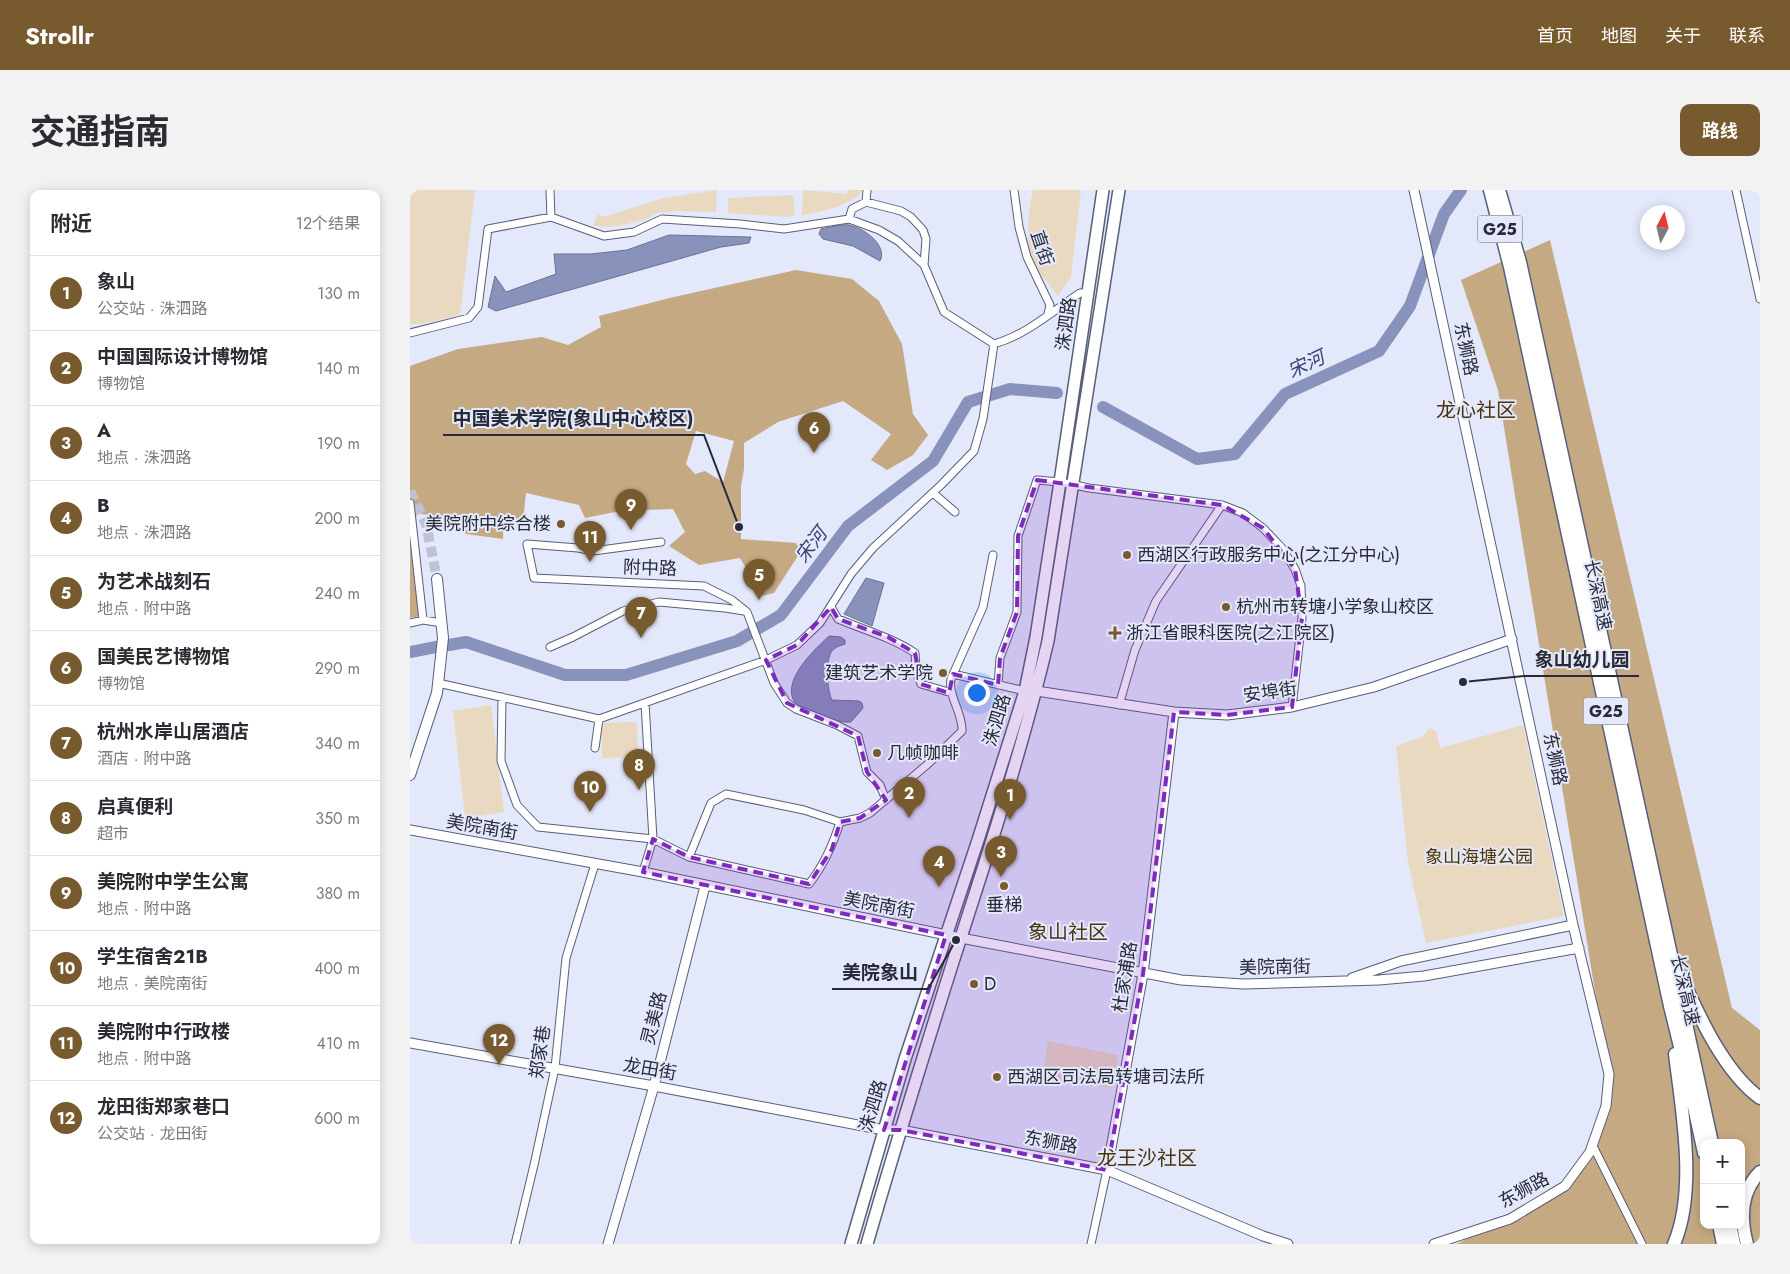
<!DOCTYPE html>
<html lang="zh">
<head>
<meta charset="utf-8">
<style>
	:root { --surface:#fff; --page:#f2f2f3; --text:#2b2b33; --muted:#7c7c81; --line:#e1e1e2; --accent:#785a2f }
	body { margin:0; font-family:Jost,"Noto Sans SC",sans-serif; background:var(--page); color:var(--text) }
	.controls { position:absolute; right:15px; bottom:15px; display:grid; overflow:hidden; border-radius:10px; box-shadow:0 2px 12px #0003 }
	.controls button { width:45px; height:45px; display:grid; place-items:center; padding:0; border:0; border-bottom:1px solid var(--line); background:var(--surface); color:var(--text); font:25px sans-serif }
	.compass { position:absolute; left:1230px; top:15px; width:45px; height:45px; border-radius:50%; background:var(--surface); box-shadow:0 2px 12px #0003; rotate:7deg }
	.you { position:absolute; left:566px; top:502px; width:18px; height:18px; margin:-12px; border:4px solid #fff; border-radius:50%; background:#1a73e8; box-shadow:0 0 0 8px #1a73e833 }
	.badge { display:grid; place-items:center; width:32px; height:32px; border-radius:50%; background:var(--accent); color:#fff; font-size:16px; font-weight:700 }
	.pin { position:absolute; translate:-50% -41px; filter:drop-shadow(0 1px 2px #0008) }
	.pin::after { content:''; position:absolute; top:26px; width:18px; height:15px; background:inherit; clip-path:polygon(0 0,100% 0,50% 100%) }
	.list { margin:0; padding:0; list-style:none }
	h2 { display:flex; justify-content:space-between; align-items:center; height:65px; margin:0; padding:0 20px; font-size:21px }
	h2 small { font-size:16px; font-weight:400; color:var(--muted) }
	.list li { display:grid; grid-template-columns:32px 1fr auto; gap:15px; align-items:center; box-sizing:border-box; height:75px; padding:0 20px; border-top:1px solid var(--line) }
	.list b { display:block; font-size:19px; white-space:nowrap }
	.list p { margin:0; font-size:16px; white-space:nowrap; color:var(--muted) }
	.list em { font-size:16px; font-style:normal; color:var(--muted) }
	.map { position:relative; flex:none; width:1350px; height:1054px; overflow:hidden; border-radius:10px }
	header { display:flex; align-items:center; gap:30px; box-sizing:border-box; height:70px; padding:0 25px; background:var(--accent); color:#fff }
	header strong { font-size:24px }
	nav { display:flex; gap:28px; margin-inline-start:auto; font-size:18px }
	.intro { display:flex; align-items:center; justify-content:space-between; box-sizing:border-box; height:120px; padding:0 30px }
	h1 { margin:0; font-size:35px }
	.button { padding:12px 22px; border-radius:10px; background:var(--accent); color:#fff; font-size:18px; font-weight:700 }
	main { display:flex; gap:30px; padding:0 30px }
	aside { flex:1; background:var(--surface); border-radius:10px; box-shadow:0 2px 12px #0003 }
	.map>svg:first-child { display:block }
	.green { fill:#ead9c1 }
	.forest { fill:#c5a983; fill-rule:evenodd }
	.water { fill:#8892ba; stroke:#6b7393 }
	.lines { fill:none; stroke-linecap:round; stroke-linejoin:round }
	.river { stroke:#8892ba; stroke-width:12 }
	.secondary-tunnel { stroke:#bec2d4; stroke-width:10; stroke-dasharray:10 5; stroke-linecap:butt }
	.minor-casing { stroke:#585f79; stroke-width:9 }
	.tertiary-casing { stroke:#585f79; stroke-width:11 }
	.secondary-casing { stroke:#585f79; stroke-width:12 }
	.primary-casing { stroke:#585f79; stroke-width:14 }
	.motorway-casing { stroke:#585f79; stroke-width:15 }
	.minor { stroke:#fff; stroke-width:7 }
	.tertiary { stroke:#fff; stroke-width:9 }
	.secondary { stroke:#fff; stroke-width:10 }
	.primary { stroke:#fff; stroke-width:11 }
	.motorway { stroke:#fff; stroke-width:12 }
	.marked { fill:#7b2cbf; fill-opacity:0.2; stroke:#7b2cbf; stroke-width:4; stroke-dasharray:10 6; stroke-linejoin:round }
	.poi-dot { fill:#785a2f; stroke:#e3e8fb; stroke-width:2 }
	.labels { text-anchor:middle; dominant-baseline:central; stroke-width:4; stroke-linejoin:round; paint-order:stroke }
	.shield { fill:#e3e8fb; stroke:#606472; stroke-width:1 }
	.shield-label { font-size:16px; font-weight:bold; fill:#282b37 }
	.street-label { font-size:18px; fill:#282b37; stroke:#e3e8fb }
	.poi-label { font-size:18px; fill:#282b37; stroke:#e3e8fb; text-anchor:start }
	.park-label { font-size:18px; fill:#513402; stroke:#e3e8fb }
	.water-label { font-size:19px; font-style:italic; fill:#364075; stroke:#e3e8fb }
	.quarter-label { font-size:20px; fill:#4c3411; stroke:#e3e8fb }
	.leader { fill:none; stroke:#282b37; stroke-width:2 }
	.callout-dot { fill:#282b37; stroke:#e3e8fb; stroke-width:2 }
	.callout-label { font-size:19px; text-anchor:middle; font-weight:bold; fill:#282b37; stroke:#e3e8fb; stroke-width:4; stroke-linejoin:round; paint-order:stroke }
</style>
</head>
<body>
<header>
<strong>Strollr</strong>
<nav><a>首页</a><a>地图</a><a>关于</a><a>联系</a></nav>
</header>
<div class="intro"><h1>交通指南</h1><a class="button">路线</a></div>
<main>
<aside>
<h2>附近<small>12个结果</small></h2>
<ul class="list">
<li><span class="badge">1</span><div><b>象山</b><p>公交站 · 洙泗路</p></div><em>130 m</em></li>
<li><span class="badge">2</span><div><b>中国国际设计博物馆</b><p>博物馆</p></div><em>140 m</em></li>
<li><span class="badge">3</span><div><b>A</b><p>地点 · 洙泗路</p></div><em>190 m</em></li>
<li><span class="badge">4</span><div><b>B</b><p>地点 · 洙泗路</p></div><em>200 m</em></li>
<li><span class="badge">5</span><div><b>为艺术战刻石</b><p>地点 · 附中路</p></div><em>240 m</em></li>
<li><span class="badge">6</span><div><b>国美民艺博物馆</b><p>博物馆</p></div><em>290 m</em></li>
<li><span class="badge">7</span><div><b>杭州水岸山居酒店</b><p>酒店 · 附中路</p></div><em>340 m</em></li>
<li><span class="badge">8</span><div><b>启真便利</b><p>超市</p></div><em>350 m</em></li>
<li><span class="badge">9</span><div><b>美院附中学生公寓</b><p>地点 · 附中路</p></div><em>380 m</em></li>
<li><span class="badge">10</span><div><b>学生宿舍21B</b><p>地点 · 美院南街</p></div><em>400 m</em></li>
<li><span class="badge">11</span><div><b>美院附中行政楼</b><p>地点 · 附中路</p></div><em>410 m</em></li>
<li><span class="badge">12</span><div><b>龙田街郑家巷口</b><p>公交站 · 龙田街</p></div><em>600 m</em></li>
</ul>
</aside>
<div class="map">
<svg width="1350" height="1054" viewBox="0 0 1350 1054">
	<rect width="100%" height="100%" fill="#e3e8fb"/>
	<!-- green -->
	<path class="green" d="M 0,0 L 65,0 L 50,125 L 11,134 L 0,134 Z
		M 307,0 L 306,22 L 265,21 L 248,23 L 234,30 L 204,37 L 183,36 L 188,24 L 193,27 L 254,8 Z
		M 393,0 L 436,4 L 438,0 L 452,0 L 448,7 L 427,17 L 392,26 Z
		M 623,0 L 671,0 L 661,87 L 648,106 L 617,67 L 619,21 Z
		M 383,5 L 385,25 L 377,27 L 318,23 L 318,8 Z
		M 81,515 L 94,622 L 55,628 L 43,521 Z
		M 227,532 L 228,567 L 192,568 L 191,533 Z
		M 1113,535 L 1154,726 L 1016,753 L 998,672 L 986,556 L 1012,547 L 1020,538 L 1026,541 L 1030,558 Z
		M 638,851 L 708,865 L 702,896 L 699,898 L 637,886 L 633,882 Z"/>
	<!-- forest -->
	<path class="forest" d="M 1140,50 L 1322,818 L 1350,840 L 1350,1054 L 1047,1054 L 1155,996 L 1182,954 L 1196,916 L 1196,870 L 1088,200 L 1051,90 ZM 1294,953 L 1331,953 L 1331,1035 L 1294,1035 Z
		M 386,80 L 442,89 L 469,111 L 492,154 L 503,224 L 518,245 L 503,265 L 477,280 L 461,270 L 481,244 L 433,211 L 368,232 L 334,253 L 334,279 L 331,296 L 331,349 L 386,353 L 391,361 L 364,403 L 352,406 L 330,368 L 289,375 L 259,356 L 275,342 L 263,319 L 210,321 L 175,328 L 169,315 L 116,303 L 113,331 L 94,327 L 93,349 L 56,344 L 49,330 L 6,323 L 10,426 L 0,428 L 0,176 L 48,159 L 132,147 L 158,155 L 191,137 L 189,126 L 264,107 ZM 286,241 L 324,251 L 313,292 L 295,281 L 285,284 L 276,274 Z"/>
	<!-- water -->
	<path class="water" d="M 430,35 C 434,35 438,34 442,36 C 455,39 478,56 470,71 L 443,56 L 413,49 L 409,44 L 411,39 Z
		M 259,45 L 341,47 L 339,53 L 311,57 L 86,121 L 78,117 L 85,86 L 96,102 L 146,84 L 144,64 L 181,64 L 217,60 Z
		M 456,388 L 474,393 L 462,436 L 434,424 Z
		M 419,446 L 431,447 L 435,450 L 435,454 C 432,455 426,457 424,459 C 414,466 417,500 422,510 L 449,511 L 452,513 L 453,518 L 441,532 C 429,533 418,528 407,524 C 402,522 393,521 389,517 C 365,496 404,460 419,446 Z"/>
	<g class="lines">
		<!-- river -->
		<path class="river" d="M 693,217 L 787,269 L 825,264 L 875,204 L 969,161 L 1000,116 L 1034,24 L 1051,0
			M 39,455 L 56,452 L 155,485 L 216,485 L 327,451 L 371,425 L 438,336 L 523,271 L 558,212 L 600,199 L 647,203
			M 0,462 L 26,457"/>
		<!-- secondary-tunnel -->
		<path class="secondary-tunnel" d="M 0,301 L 16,334 L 27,389"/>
		<!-- minor casing -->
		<g class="minor-casing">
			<path id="minor" d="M 140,0 L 141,27
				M 604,0 L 609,37 L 617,67 L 640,115 L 638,124
				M 1326,0 L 1350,109
				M 456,12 L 457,0
				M 439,29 L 442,19 L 456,12 L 491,21 L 501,27 L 513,40 L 516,49 L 514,75
				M 0,143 L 59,128 L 68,117 L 78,39 L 141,27 L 194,46 L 224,42 L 252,29 L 330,34 L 374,39 L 439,29 L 469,40 L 488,51 L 514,75 L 534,122 L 584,154 C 616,145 643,121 670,103 L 678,103
				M 523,303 L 545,322
				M 0,313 L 13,430
				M 251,352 L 183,361 L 168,358 L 117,354 L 124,388 L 294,396 L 322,410 L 337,422
				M 421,417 L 428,429 C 454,440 481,447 505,463 L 506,480 L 511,494 L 542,503
				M 337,422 L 364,493 L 377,513 L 386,519 L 427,535 L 448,546 L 457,582 L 470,595 L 476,610
				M 0,433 L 13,430 L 32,433
				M 140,457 L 163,447 L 213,421 L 249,412 L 315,418 L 334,421
				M 543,484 L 615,501
				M 28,493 L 189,529 L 356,470 L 387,455 L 410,433 L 441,384 L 463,358 L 531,295 L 564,261 L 573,229 L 584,154
				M 588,495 L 590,468 L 607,422 L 608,346 L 627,290 L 650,292 L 679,298 L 812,315 L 833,323 L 853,338 L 871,357 L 885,379 L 891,396 L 892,428 L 882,517
				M 92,507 L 91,571 L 107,615 L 128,637 L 243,649 L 279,667 L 399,694 C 414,675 423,655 430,632 L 450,628 L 460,623 L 519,573 L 552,541 C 553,523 538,507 541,489 L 573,417 L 583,365
				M 709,515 L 725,460 L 746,411 L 812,315
				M 185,558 L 189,529
				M 279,667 L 301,613 L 316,604 L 394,620 L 430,632
				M 233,682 L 243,649 L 235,513
				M 1182,954 L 1232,1054
				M 105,1054 L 124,975 L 145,878 L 156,768 L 185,674
				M 681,1054 L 697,980"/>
		</g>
		<!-- tertiary casing -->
		<g class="tertiary-casing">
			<path id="tertiary" d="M 1004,0 L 1163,735 L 1199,884 L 1196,916 L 1180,962 L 1155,996 L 1100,1029 L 1024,1054
				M 620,500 L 764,522 L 817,525 L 882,517 L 964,497 L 1102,449
				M 0,640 L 233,682 L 551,748 L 771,790 L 833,794 L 969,790 L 1014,786 L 1169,758
				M 942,788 L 991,771 L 1163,735
				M 0,853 L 244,896 L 474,940 L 491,940 L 697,980 L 853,1046 L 878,1054
				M 697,980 L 733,784 L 764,522
				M 198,1054 L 244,896 L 295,696"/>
		</g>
		<!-- secondary casing -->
		<g class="secondary-casing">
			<path id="secondary" d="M 0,585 L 27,503 L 33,448 L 27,389"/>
		</g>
		<!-- primary casing -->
		<g class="primary-casing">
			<path id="primary" d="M 441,1054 L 495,869 L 568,650 L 615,501 L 626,447 L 650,292 L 693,0
				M 457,1054 C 484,960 513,867 542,775 C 577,667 612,561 638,451 L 709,0"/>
		</g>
		<!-- motorway casing -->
		<g class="motorway-casing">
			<path id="motorway" d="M 1080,0 L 1100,77 L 1260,816 L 1278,889 L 1294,963
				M 1089,0 L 1110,72 L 1302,953
				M 1271,786 C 1289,826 1314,882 1350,908
				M 1309,1035 L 1313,1054
				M 1320,1035 L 1324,1054
				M 1264,1054 C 1287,1000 1272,921 1265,864
				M 1337,1054 C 1330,1028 1330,1002 1350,982"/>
		</g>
		<!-- minor -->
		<use href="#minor" class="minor"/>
		<!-- tertiary -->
		<use href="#tertiary" class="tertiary"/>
		<!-- secondary -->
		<use href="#secondary" class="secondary"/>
		<!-- primary -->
		<use href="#primary" class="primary"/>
		<!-- motorway -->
		<use href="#motorway" class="motorway"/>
	</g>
	<!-- marked area -->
	<path class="marked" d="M 627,290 L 812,315 L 853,338 L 885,379 L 892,428 L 882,517 L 817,525 L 764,522 L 733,784 L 697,980 L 491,940 L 474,940 L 536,745 L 233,682 L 243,649 L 279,667 L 399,694 L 422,659 L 430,632 L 450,628 L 476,610 L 457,582 L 448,546 L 377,513 L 356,470 L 387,455 L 421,417 L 428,429 L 478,447 L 505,463 L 511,494 L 539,503 L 543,484 L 588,495 L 590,468 L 607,422 L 608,346 Z"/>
	<!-- markers -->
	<g class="poi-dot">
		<circle cx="151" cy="334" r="5"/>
		<circle cx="717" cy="365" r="5"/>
		<circle cx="816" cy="417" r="5"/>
		<path d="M702.5 435.5h5v5h5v5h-5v5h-5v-5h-5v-5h5z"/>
		<circle cx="533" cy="483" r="5"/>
		<circle cx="467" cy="563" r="5"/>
		<circle cx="594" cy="696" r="5"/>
		<circle cx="564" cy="794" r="5"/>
		<circle cx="587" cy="887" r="5"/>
	</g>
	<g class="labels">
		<!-- shield labels -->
		<g class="shield">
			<rect x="1067.5" y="25.5" width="45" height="27" rx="4"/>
			<rect x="1173.5" y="507.5" width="45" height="27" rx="4"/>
		</g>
		<g class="shield-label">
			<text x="1090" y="39">G25</text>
			<text x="1196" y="521">G25</text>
		</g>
		<!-- street labels -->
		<g class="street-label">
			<text transform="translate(632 58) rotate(71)">直街</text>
			<text transform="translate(656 134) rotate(-82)">洙泗路</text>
			<text transform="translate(1056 159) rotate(78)">东狮路</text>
			<text transform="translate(240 378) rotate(2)">附中路</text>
			<text transform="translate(1188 405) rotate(78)">长深高速</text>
			<text transform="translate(860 502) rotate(-8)">安埠街</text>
			<text transform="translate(587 530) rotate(-73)">洙泗路</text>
			<text transform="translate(1145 569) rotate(78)">东狮路</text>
			<text transform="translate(72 637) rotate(10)">美院南街</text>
			<text transform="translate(469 715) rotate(11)">美院南街</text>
			<text transform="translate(865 777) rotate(-1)">美院南街</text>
			<text transform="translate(715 787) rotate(-81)">杜家浦路</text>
			<text transform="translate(1275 800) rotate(77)">长深高速</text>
			<text transform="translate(244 828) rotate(-76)">灵美路</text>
			<text transform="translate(130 862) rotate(-82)">郑家巷</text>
			<text transform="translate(240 879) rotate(10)">龙田街</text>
			<text transform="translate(463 916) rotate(-73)">洙泗路</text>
			<text transform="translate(641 952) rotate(11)">东狮路</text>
			<text transform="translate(1114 1000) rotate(-29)">东狮路</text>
		</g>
		<!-- poi labels -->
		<g class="poi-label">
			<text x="141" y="334" text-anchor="end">美院附中综合楼</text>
			<text x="727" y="365">西湖区行政服务中心(之江分中心)</text>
			<text x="826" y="417">杭州市转塘小学象山校区</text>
			<text x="716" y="443">浙江省眼科医院(之江院区)</text>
			<text x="523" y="483" text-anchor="end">建筑艺术学院</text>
			<text x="477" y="563">几帧咖啡</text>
			<text x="594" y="715" text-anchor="middle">垂梯</text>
			<text x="574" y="794">D</text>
			<text x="597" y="887">西湖区司法局转塘司法所</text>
		</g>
		<!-- park labels -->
		<g class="park-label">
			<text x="1069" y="667">象山海塘公园</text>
		</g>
		<!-- water labels -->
		<g class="water-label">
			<text transform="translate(896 174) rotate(-25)">宋河</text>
			<text transform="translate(401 355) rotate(-53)">宋河</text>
		</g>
		<!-- quarter labels -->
		<g class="quarter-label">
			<text x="1066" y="220">龙心社区</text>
			<text x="658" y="742">象山社区</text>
			<text x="737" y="968">龙王沙社区</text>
		</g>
	</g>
	<!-- callouts -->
	<path class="leader" d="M329 337L294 245H33M1053 492L1114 486H1229M546 750L518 799H422"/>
	<g class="callout-dot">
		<circle cx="329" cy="337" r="5"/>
		<circle cx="1053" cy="492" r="5"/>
		<circle cx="546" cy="750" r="5"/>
	</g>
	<g class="callout-label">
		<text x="163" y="235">中国美术学院(象山中心校区)</text>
		<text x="1172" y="476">象山幼儿园</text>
		<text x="470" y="789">美院象山</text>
	</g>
</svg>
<div class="controls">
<button>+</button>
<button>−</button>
</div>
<svg class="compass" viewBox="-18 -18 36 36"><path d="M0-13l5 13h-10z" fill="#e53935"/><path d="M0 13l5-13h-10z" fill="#7c7c81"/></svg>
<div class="you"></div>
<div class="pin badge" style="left:600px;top:630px">1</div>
<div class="pin badge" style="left:499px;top:628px">2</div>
<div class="pin badge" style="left:591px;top:687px">3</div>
<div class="pin badge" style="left:529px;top:697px">4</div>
<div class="pin badge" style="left:349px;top:410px">5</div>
<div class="pin badge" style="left:404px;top:263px">6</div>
<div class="pin badge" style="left:231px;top:448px">7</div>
<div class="pin badge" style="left:229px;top:600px">8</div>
<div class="pin badge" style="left:221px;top:340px">9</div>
<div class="pin badge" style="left:180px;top:622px">10</div>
<div class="pin badge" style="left:180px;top:372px">11</div>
<div class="pin badge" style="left:89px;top:875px">12</div>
</div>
</main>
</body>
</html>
